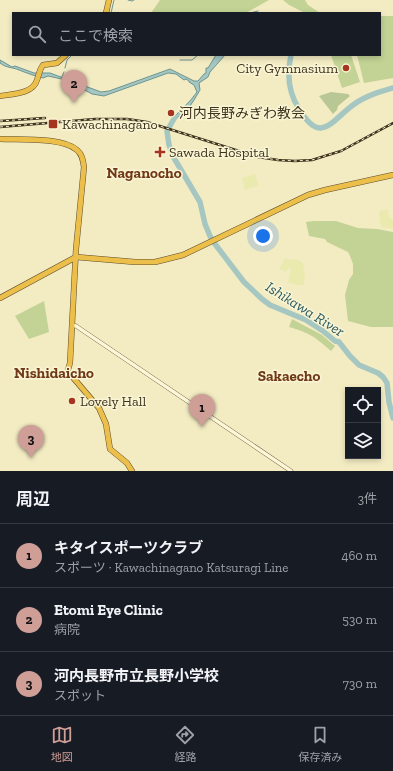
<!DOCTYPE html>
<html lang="ja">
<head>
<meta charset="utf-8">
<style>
	:root { --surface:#171b24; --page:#20242c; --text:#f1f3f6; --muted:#9ea1a6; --line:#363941; --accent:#cf9e96 }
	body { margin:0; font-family:"Zilla Slab","Noto Sans JP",serif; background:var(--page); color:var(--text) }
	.controls { position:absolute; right:12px; bottom:12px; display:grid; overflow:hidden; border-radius:0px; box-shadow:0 2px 6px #0003 }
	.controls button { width:36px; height:36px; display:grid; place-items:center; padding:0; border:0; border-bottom:1px solid var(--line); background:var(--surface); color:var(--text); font:20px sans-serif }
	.you { position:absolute; left:263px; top:236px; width:14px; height:14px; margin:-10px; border:3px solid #fff; border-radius:50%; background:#1a73e8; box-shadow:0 0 0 6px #1a73e833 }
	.badge { display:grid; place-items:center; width:26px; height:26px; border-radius:50%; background:var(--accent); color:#111; font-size:13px; font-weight:700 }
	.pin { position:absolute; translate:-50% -33px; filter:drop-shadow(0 1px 2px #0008) }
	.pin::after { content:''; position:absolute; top:21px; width:14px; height:12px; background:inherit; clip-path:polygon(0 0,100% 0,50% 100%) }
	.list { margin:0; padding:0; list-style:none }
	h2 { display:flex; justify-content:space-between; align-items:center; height:52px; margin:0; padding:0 16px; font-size:17px }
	h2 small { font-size:13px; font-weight:400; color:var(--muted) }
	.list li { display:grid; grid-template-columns:26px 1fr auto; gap:12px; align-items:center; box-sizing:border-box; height:64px; padding:0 16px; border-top:1px solid var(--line) }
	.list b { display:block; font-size:15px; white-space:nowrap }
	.list p { margin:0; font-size:13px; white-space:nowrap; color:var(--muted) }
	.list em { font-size:13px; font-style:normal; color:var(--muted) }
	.icon { flex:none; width:22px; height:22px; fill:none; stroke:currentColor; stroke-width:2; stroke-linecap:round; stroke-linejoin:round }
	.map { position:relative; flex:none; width:393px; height:471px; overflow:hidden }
	.search { position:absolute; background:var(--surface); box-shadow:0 2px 6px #0003; left:12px; right:12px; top:12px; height:44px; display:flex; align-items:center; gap:10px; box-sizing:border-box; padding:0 14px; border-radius:0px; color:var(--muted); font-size:15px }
	.sheet { height:244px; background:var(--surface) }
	nav { display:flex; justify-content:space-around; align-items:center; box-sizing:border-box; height:56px; border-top:1px solid var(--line); background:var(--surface); font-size:11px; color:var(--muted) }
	nav a { display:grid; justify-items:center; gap:2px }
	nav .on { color:var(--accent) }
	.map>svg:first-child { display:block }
	.farmland { fill:#eaeaaf }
	.green { fill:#c2d395 }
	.cemetery { fill:#b9c795 }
	.water { fill:#a5c6c1; stroke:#6b9592 }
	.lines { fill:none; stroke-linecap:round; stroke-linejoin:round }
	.stream { stroke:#6b9592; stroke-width:1 }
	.river { stroke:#a5c6c1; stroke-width:5.5 }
	.secondary-casing { stroke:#725f3a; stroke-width:4.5 }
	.highway-casing { stroke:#5d4b2c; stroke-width:6 }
	.secondary { stroke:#fcf7d8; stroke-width:3.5 }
	.highway { stroke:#ebbf4a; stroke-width:5 }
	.rail-casing { stroke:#3e321d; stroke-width:2.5 }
	.rail { stroke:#f9f5d4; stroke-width:1; stroke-dasharray:3; stroke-linecap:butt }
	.poi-dot { fill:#a63520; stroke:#f9f5d4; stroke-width:1.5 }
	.labels { text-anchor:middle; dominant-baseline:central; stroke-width:3; stroke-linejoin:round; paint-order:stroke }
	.poi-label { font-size:14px; fill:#3e321d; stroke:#f9f5d4; text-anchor:start }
	.neighbourhood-label { font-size:15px; font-weight:bold; fill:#703817; stroke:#f9f5d4 }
	.water-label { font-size:15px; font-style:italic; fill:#2a5a60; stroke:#f9f5d4 }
</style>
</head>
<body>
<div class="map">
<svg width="393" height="471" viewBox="0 0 393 471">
	<rect width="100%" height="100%" fill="#f3ecc3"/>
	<!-- farmland -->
	<path class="farmland" d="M 255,174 L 259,185 L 245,190 L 242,178 Z
		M 388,209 L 389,217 L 393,220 L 393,229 L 381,227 L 379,213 L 381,211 Z
		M 285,258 L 291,260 L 293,259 L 299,260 L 304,265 L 303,273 L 305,273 L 304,285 L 296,285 L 288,282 L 290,273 L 293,273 L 290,272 L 291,267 L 288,268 L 286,272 L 279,269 Z"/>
	<!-- green -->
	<path class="green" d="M 160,0 L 269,0 L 246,13 L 151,13 Z
		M 283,0 L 305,0 L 308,5 L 320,13 L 305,13 L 289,5 Z
		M 380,16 L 393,16 L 393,78 L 364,83 L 357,55 L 380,55 Z
		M 331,55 L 351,55 L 360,82 L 342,88 Z
		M 314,221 L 336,221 L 358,228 L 377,229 L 393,232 L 393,327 L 371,327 L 348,321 L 345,295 L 349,280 L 353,274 L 353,264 L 350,256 L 348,252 L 327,242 L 325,239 L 309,236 L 306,222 Z
		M 44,301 L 49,332 L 29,339 L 15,316 Z
		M 292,319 L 322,335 L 335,346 L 331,351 C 315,337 310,333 289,327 Z"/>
	<!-- cemetery -->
	<path class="cemetery" d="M 331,92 L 348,94 L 350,96 L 338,106 L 337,110 L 333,114 L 319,96 Z"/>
	<!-- water -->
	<path class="water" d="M 216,55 L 225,55 L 210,72 L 208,77 L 199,83 L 200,90 L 194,100 L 188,109 L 171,123 L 170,122 C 178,111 190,103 197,92 L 194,85 L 189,82 L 189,81 L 186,79 L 184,80 L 176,74 L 168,73 L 104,96 L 92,94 L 66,80 L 48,76 L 43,78 C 34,76 27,73 19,70 C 12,67 6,68 0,63 L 0,60 L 12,67 L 15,66 L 34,73 L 50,73 L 101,92 L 109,91 L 170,69 L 194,81 L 198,81 L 204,74 L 206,73 L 206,68 L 208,68 Z"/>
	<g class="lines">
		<!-- stream -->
		<path class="stream" d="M 128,0 L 132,1 L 134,0
			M 111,13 L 114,0
			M 250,13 L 258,11
			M 180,60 L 192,60 L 198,55
			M 65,68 L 67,60 L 72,55
			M 62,77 L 64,72"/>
		<!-- river -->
		<path class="river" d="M 291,55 C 287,73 288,92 299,109 C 321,145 330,122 353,105 C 365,96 379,92 393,88
			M 175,117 L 167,131 L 169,145 L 174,158 L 200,202 L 205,224 L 210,236 L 215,244 L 244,282 L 262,299 L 270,305 L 306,320 L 323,331 L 335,341 L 339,342 L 350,356 L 359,365 L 378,373 L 383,377 L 387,383 L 389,402 L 393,418"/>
		<!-- secondary casing -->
		<g class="secondary-casing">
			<path id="secondary" d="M 72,325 L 76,326 L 291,471"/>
		</g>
		<!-- highway casing -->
		<g class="highway-casing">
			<path id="highway" d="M 106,13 L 109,0
				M 0,96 C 12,94 33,94 37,80 C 39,75 39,70 43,65 L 57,63 L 66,55
				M 0,139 C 20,140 62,137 77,150 C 82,154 83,160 84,167 L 76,249 L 70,363 L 67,373 L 70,374 L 99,408 L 106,424 L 110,449 L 127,463 L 132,471
				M 0,298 L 76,257 L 135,262 L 155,262 L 183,255 L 308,195 L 325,190 L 393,175"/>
		</g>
		<!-- secondary -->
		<use href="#secondary" class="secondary"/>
		<!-- highway -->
		<use href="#highway" class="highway"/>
		<!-- rail casing -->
		<g class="rail-casing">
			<path id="rail" d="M 0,121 L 45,118
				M 0,127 L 95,119 L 127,119 L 147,122 L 258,157 L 278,160 L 295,161 L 312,160 L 341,151 L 393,123"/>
		</g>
		<!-- rail -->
		<use href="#rail" class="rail"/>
	</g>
	<!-- markers -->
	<g class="poi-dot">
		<circle cx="346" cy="68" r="4"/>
		<circle cx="171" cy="113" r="4"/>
		<rect x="48" y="119" width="10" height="10" rx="2"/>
		<path d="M158 146h4v4h4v4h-4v4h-4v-4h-4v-4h4z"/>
		<circle cx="72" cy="401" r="4"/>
	</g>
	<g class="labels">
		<!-- poi labels -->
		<g class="poi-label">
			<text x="338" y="68" text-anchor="end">City Gymnasium</text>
			<text x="179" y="113">河内長野みぎわ教会</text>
			<text x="62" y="124">Kawachinagano</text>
			<text x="169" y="152">Sawada Hospital</text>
			<text x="80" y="401">Lovely Hall</text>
		</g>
		<!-- neighbourhood labels -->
		<g class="neighbourhood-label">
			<text x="144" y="173">Naganocho</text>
			<text x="54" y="373">Nishidaicho</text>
			<text x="289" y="376">Sakaecho</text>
		</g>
		<!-- water labels -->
		<g class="water-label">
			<text transform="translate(305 309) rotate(32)">Ishikawa River</text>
		</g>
	</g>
</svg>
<div class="controls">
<button><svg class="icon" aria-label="locate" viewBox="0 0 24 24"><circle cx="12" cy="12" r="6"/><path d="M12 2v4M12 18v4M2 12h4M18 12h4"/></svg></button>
<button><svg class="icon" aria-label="layers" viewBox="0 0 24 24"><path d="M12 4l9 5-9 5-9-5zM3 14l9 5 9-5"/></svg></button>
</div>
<div class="you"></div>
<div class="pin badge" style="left:202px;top:427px">1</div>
<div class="pin badge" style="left:74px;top:103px">2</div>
<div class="pin badge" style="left:31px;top:458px">3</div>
<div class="search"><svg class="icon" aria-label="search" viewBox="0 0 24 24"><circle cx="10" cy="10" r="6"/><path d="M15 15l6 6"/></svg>ここで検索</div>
</div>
<section class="sheet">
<h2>周辺<small>3件</small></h2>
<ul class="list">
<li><span class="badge">1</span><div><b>キタイスポーツクラブ</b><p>スポーツ · Kawachinagano Katsuragi Line</p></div><em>460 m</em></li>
<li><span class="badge">2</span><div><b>Etomi Eye Clinic</b><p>病院</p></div><em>530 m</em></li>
<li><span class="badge">3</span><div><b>河内長野市立長野小学校</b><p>スポット</p></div><em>730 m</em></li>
</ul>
</section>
<nav>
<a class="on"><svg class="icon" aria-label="map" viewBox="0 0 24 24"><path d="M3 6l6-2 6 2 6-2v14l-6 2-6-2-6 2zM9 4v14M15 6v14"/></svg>地図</a>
<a><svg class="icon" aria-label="directions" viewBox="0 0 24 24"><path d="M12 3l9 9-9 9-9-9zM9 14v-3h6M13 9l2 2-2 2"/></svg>経路</a>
<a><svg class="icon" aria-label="saved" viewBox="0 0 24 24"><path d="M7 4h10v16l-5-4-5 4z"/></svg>保存済み</a>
</nav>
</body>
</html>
